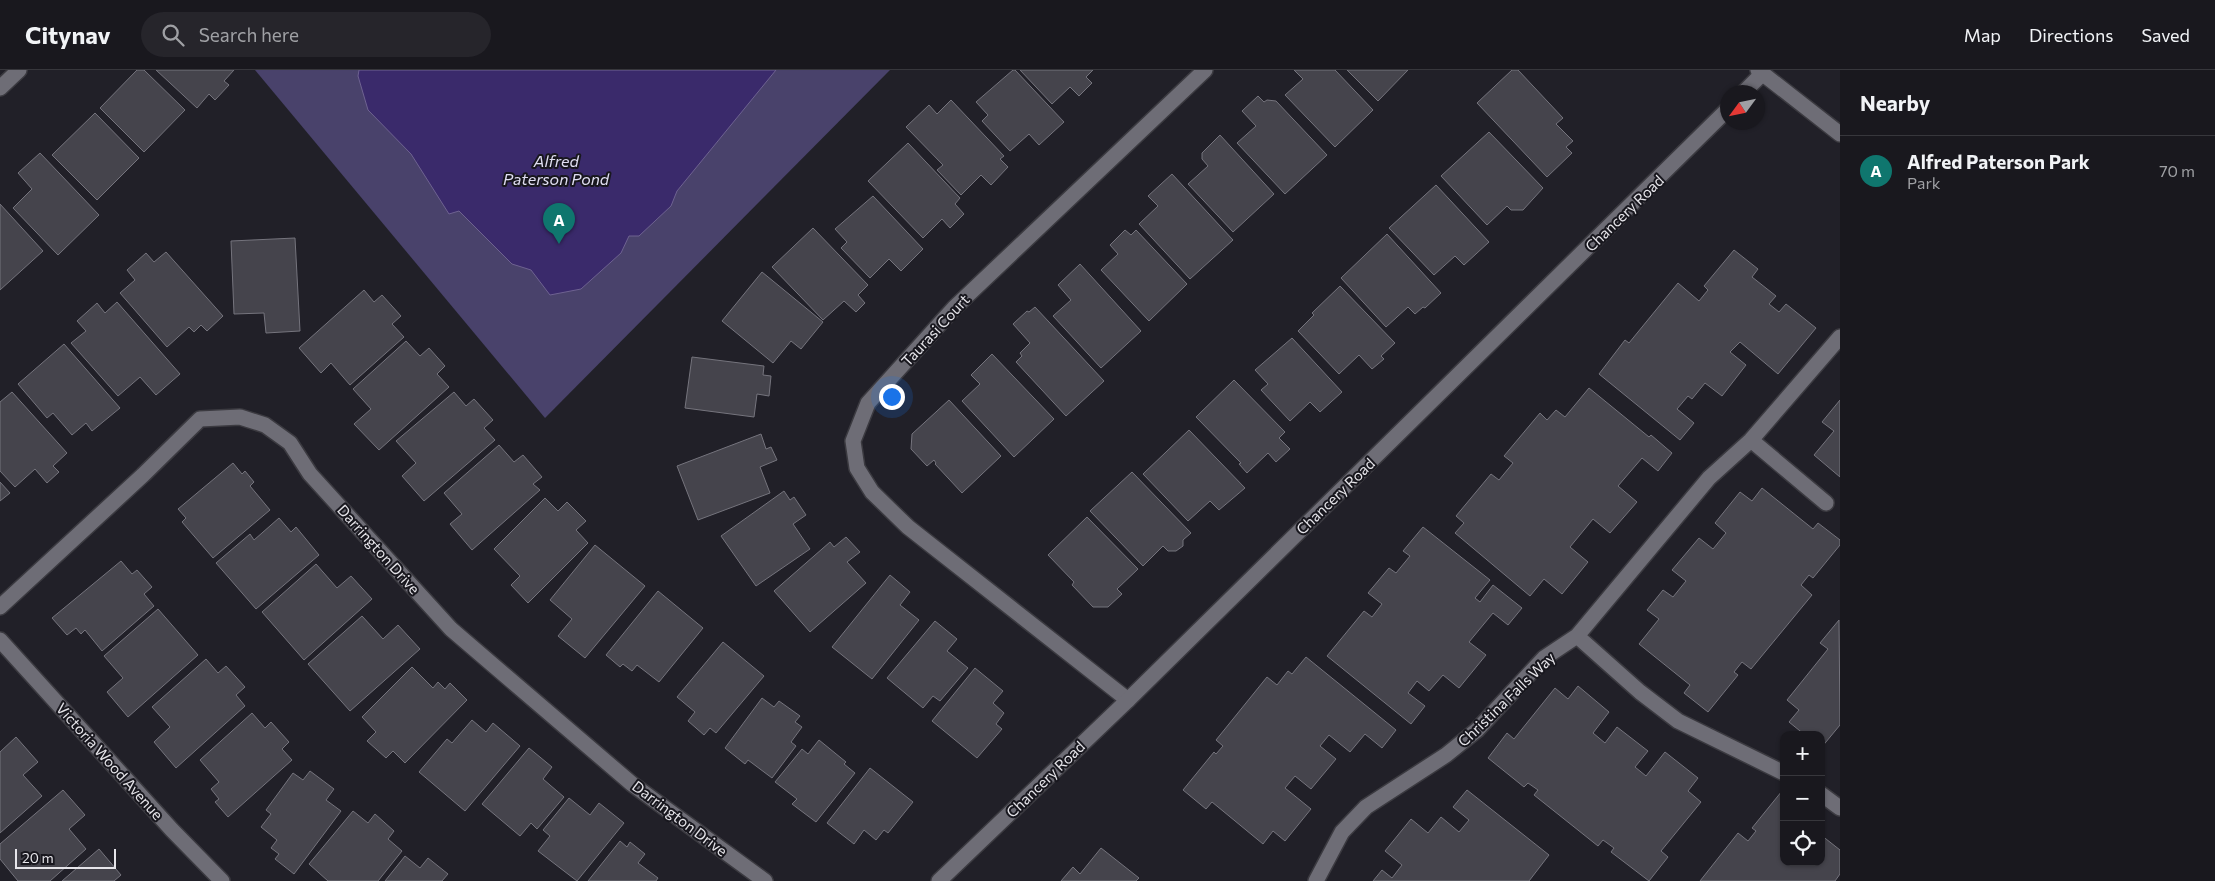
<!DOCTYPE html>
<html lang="en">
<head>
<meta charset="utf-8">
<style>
	:root { --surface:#19181e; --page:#26252b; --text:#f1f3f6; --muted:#9fa0a4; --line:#37373c; --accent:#0f766e }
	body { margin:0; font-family:Commissioner,sans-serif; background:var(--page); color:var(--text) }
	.controls { position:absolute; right:15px; bottom:15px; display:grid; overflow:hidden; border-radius:10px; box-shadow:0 1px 4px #0004 }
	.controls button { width:45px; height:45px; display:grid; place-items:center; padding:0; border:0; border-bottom:1px solid var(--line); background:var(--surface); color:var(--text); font:25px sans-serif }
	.compass { position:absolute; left:1720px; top:15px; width:45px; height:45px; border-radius:50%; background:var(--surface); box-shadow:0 1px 4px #0004; rotate:237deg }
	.scale { position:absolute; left:15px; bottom:12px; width:101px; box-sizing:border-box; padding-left:5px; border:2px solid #e6e5ea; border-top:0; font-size:14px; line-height:18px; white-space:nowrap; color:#e6e5ea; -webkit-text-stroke:4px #18171e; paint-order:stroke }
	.you { position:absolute; left:891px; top:326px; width:18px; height:18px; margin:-12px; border:4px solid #fff; border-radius:50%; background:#1a73e8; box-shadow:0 0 0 8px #1a73e833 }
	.badge { display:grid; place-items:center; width:32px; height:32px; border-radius:50%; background:var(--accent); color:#fff; font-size:16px; font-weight:700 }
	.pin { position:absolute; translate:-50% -41px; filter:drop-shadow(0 1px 2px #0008) }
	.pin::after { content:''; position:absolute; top:26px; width:18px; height:15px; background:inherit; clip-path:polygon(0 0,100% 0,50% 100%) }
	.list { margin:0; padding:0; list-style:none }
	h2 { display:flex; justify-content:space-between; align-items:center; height:65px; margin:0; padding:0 20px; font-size:21px }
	h2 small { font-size:16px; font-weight:400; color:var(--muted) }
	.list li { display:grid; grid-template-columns:32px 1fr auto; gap:15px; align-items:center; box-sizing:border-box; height:70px; padding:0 20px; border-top:1px solid var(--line) }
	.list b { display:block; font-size:19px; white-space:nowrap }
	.list p { margin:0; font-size:16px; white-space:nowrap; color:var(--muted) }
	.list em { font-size:16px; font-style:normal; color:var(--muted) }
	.icon { flex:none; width:28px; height:28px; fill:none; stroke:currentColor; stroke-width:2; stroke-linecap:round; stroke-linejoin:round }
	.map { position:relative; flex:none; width:1840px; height:811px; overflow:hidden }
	header { display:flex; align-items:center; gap:30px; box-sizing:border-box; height:70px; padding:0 25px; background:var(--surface); border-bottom:1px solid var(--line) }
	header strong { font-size:24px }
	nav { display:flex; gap:28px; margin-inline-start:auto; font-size:18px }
	.search { width:350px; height:45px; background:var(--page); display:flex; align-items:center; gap:12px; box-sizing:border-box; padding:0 18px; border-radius:28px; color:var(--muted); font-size:19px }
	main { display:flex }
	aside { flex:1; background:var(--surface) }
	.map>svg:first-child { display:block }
	.green { fill:#49426b }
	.water { fill:#3a2a6b; stroke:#6e6291 }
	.building { fill:#45444c; stroke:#75747d }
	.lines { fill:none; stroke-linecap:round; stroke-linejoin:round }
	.street-casing { stroke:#3b3a40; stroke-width:18 }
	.secondary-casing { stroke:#3b3a40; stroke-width:18 }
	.street { stroke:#6e6d76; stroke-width:15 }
	.secondary { stroke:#6e6d76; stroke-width:15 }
	.labels { text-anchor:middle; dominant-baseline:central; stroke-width:4; stroke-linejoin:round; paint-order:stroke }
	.street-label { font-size:15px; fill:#e6e5ea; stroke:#18171e }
	.water-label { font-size:16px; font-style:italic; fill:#e0def2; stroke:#18171e }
</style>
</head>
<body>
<header>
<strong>Citynav</strong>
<div class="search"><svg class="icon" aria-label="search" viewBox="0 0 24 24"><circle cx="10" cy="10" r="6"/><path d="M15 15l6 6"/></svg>Search here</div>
<nav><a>Map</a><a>Directions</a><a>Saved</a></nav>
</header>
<main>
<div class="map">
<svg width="1840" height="811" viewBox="0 0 1840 811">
	<rect width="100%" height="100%" fill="#212028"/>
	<!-- green -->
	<path class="green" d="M 255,0 L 890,0 L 545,348 Z"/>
	<!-- water -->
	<path class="water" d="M 359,0 L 776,0 L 677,121 L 671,136 L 639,166 L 629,166 L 621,183 L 581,219 L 550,225 L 531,200 L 512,194 L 459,141 L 449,144 L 411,84 L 368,40 L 358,6 Z"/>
	<!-- building -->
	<path class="building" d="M 137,0 L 144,0 L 185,40 L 144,82 L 100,38 Z
		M 156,0 L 234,0 L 224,11 L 229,15 L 215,30 L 209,24 L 197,38 Z
		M 1013,0 L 1015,0 L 1064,52 L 1039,75 L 1029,64 L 1010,81 L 982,51 L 988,45 L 976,32 Z
		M 1020,0 L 1093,0 L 1086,7 L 1092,13 L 1079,26 L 1070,17 L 1052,34 Z
		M 1294,0 L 1335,0 L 1373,40 L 1335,77 L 1285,25 L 1303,9 Z
		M 1347,0 L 1408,0 L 1378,31 Z
		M 1512,0 L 1518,0 L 1563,48 L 1556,54 L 1573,71 L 1566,77 L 1572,83 L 1547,107 L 1477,33 Z
		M 1258,26 L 1264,32 L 1267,30 L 1276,31 L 1327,85 L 1285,124 L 1237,73 L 1256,56 L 1242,41 Z
		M 951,30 L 1004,86 L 1000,89 L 1008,97 L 991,115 L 981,105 L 961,125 L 937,100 L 943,95 L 906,57 L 929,35 L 937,44 Z
		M 95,43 L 139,88 L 97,130 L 52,85 Z
		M 1489,62 L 1543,118 L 1523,140 L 1511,140 L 1507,136 L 1487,155 L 1441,106 Z
		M 1220,65 L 1274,124 L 1233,162 L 1188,114 L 1208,96 L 1202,89 L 1202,83 Z
		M 908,73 L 960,128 L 955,134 L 964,144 L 950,158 L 942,149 L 923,168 L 868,111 Z
		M 40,83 L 99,145 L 58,185 L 13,138 L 32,119 L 18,103 Z
		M 1172,104 L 1233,170 L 1190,209 L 1139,154 L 1158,136 L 1148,126 Z
		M 1436,115 L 1489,172 L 1464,195 L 1455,186 L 1434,205 L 1389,158 Z
		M 873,126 L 923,179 L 901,201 L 889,189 L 870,208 L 841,178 L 847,172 L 835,159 Z
		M 0,134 L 43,181 L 0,220 Z
		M 813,158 L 868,215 L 858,225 L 865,233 L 856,242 L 844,231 L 823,250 L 772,197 Z
		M 1125,160 L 1131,165 L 1136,160 L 1187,214 L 1149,251 L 1101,200 L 1118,184 L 1110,175 Z
		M 1387,164 L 1441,223 L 1425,238 L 1423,237 L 1415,244 L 1408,237 L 1386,257 L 1341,208 Z
		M 295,168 L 300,261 L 266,263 L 264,243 L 234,244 L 231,171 Z
		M 1734,180 L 1758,199 L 1752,207 L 1776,226 L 1769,234 L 1779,242 L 1786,234 L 1816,258 L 1778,304 L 1740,272 L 1730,282 L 1746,295 L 1722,326 L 1705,313 L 1692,329 L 1688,326 L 1677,339 L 1694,353 L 1680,370 L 1599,304 L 1625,270 L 1629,273 L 1678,213 L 1699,231 L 1708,220 L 1704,216 Z
		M 166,182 L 223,246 L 207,261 L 201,255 L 194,262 L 189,257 L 167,277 L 120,223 L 135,210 L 127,200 L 146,183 L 154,192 Z
		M 1080,194 L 1141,261 L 1101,298 L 1053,246 L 1071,230 L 1058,215 Z
		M 762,202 L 823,252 L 801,279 L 791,271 L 773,293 L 722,251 Z
		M 1340,216 L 1395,273 L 1381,286 L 1384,289 L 1372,299 L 1359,285 L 1339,304 L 1298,261 L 1314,245 L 1312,243 Z
		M 364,220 L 374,232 L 382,225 L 401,246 L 392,254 L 404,267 L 350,315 L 331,293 L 321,303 L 299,278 Z
		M 117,232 L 180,304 L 156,325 L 140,307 L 118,326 L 71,273 L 86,261 L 77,251 L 97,233 L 105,243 Z
		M 1035,237 L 1104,311 L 1066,346 L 1016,292 L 1022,286 L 1020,283 L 1030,273 L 1013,254 L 1027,241 L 1029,242 Z
		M 1292,268 L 1342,322 L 1320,342 L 1310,332 L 1290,351 L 1261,320 L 1268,314 L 1255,300 Z
		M 406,271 L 420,286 L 429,278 L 445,296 L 437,304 L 449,317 L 379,380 L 354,354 L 371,339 L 353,319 Z
		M 64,274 L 120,338 L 92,361 L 86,353 L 72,365 L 53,343 L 47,348 L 18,314 Z
		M 992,284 L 1054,349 L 1014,387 L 962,331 L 980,314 L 971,305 Z
		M 692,287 L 764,296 L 763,305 L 771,306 L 769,326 L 757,324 L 754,347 L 685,338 Z
		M 1234,310 L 1285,362 L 1279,368 L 1290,379 L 1276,392 L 1268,383 L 1247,403 L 1239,394 L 1241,393 L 1196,347 Z
		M 1589,318 L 1649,367 L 1651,365 L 1672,383 L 1658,401 L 1642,388 L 1618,416 L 1637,432 L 1610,463 L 1593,449 L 1570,477 L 1588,492 L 1562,524 L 1544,509 L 1530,526 L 1455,463 L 1464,453 L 1456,446 L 1491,404 L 1499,410 L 1513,393 L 1504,386 L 1540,343 L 1547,350 L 1556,340 L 1565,347 Z
		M 12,322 L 67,383 L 53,396 L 59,402 L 47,413 L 35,399 L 15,417 L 0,401 L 0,332 Z
		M 454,322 L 466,336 L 474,329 L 493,350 L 484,358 L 495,370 L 424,431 L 402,406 L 416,393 L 396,371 Z
		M 949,330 L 1001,386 L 962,423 L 935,394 L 936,393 L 934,390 L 927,396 L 911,379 L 912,364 Z
		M 1840,330 L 1840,407 L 1814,385 L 1834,361 L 1822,352 Z
		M 1189,360 L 1245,418 L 1219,440 L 1210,431 L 1188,451 L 1143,404 Z
		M 761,364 L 766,379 L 771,377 L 777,390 L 760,397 L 770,423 L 698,450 L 677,396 Z
		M 499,375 L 514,392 L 523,385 L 542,407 L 533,414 L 540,420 L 472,480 L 450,454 L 462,444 L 444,423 Z
		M 233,393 L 242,404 L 245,401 L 254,412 L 250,416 L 270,440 L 213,488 L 182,452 L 186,448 L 178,439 Z
		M 1132,402 L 1191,463 L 1183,470 L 1183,476 L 1176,481 L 1168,481 L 1163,476 L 1143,496 L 1090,441 Z
		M 0,412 L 10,423 L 0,431 Z
		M 1762,418 L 1813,459 L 1818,453 L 1840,470 L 1840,475 L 1813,508 L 1809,505 L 1801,515 L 1812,525 L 1751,599 L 1742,592 L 1734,602 L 1738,605 L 1708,642 L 1684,623 L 1690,615 L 1639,574 L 1659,549 L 1647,540 L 1663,520 L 1673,527 L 1686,511 L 1672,500 L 1699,468 L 1713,479 L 1726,463 L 1715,453 L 1740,422 L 1752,431 Z
		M 784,421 L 790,430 L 794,427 L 806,445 L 793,454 L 810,479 L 756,516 L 721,466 Z
		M 545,428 L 558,441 L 567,432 L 586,451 L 576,460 L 588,473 L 528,533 L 511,515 L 520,506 L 494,479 Z
		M 1087,447 L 1138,499 L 1117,519 L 1122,524 L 1108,537 L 1093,537 L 1072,515 L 1074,512 L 1048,485 Z
		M 279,448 L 291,462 L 296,457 L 319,485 L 256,539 L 216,493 L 250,464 L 254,470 Z
		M 1423,457 L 1490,510 L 1475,528 L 1480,532 L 1493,515 L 1522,538 L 1508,555 L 1493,543 L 1469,572 L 1486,585 L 1459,618 L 1443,605 L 1429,621 L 1417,611 L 1408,623 L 1425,636 L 1411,654 L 1327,586 L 1364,541 L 1372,547 L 1382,534 L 1368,523 L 1389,498 L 1396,503 L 1410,486 L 1403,481 Z
		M 846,467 L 860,482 L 847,492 L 866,513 L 810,562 L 774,521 L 830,472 L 834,477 Z
		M 595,475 L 645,516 L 585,588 L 558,566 L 572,549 L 550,530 Z
		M 121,491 L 132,504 L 137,500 L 152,517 L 144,524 L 154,536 L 102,581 L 85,560 L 81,564 L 76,558 L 67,565 L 52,548 Z
		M 316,494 L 337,518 L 351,506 L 372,529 L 304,590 L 262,542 Z
		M 890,505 L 910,522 L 900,535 L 919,550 L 872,609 L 832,577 Z
		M 658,521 L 703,558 L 659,612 L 637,595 L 632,601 L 623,594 L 620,597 L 606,585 Z
		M 158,539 L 198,585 L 128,647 L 107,622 L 123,608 L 104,586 Z
		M 362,546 L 383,569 L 398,555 L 420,579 L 350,641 L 308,594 Z
		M 1839,550 L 1840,655 L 1821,678 L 1821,665 L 1805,665 L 1789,652 L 1799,640 L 1787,630 L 1828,579 L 1820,573 Z
		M 935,551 L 957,569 L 947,581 L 968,598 L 940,631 L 933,626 L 923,638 L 887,608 Z
		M 723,572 L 764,606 L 716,663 L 710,658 L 704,665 L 688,651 L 695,642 L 677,627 Z
		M 1306,587 L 1396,660 L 1382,678 L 1365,664 L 1350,682 L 1329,665 L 1320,676 L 1336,689 L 1311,719 L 1295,706 L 1285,718 L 1311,739 L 1285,771 L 1273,761 L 1263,774 L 1212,732 L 1206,739 L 1183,720 L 1214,682 L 1216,684 L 1223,676 L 1216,670 L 1267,607 L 1277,615 L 1288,601 L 1292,604 Z
		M 206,589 L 218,603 L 226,596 L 245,617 L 236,625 L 245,636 L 176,698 L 154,672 L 170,657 L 152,637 Z
		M 412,597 L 433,618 L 438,612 L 445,619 L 450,613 L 467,630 L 405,693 L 393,681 L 386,688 L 367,671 L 376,662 L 362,647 Z
		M 975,598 L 1003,621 L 993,633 L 1004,643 L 996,654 L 1002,659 L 977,688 L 932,651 Z
		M 1578,616 L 1609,642 L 1593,663 L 1605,673 L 1617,657 L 1648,681 L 1635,697 L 1646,706 L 1665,682 L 1698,708 L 1688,721 L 1701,732 L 1661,781 L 1668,787 L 1649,811 L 1611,782 L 1614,778 L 1603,770 L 1598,776 L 1534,725 L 1538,720 L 1528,713 L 1524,717 L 1488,688 L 1507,663 L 1514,669 L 1555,618 L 1568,629 Z
		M 762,628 L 774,637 L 779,631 L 800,646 L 795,652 L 802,657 L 791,672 L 796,676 L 772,708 L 748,690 L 745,694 L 725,678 Z
		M 252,643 L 265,658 L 271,652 L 289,672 L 282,679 L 292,690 L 228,747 L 215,732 L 219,729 L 211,719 L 219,712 L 200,690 Z
		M 472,650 L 486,662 L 493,653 L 520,676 L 465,741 L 419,702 L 447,669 L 452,673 Z
		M 16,667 L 38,692 L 23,705 L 42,726 L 0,763 L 0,682 Z
		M 819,670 L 846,692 L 844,694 L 855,703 L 816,752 L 792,734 L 797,729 L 775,712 L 802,679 L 808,684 Z
		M 529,678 L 552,697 L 543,709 L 564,727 L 537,759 L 531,753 L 520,766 L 482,734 Z
		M 870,698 L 913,732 L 888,763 L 884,760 L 876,770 L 864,760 L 854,774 L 827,753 Z
		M 310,701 L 334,719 L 326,730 L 341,741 L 294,804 L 275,789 L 279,784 L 271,778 L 277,770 L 261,757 L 271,744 L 266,740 L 293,703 L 303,710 Z
		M 63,720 L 85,745 L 69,759 L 86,779 L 50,811 L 18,811 L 0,789 L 0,774 Z
		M 1467,720 L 1549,785 L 1529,811 L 1373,811 L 1382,800 L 1392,808 L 1402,795 L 1385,781 L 1411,749 L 1428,763 L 1441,747 L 1459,762 L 1469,750 L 1453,737 Z
		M 1782,721 L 1784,723 L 1784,792 L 1821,792 L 1821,765 L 1840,780 L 1840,804 L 1835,811 L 1700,811 L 1738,763 L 1748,771 L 1756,761 L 1752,758 Z
		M 569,728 L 590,745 L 599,733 L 624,753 L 577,811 L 538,781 L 550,766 L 543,760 Z
		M 353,741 L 368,753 L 375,744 L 394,761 L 388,769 L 402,781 L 378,811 L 328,811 L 309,794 Z
		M 620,771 L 627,777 L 630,772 L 645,784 L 638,793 L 658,808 L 656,811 L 588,811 Z
		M 1101,778 L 1139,808 L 1136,811 L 1061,811 L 1073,797 L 1080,804 Z
		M 99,779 L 121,805 L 114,811 L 62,811 Z
		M 405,786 L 420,798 L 428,788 L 448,804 L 442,811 L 385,811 Z"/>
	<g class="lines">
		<!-- street casing -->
		<g class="street-casing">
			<path id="street" d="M 1751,370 L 1826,433
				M 0,537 L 143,405 L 200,349 L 240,347 L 265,355 L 290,373 L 310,404 L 451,559 L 632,714 L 765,811
				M 1577,566 L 1640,622 L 1678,651 L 1784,703
				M 0,570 L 172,760 L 222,811
				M 1128,630 L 908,457 L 872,422 L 857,398 L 853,371 L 868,333 L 954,238 L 1205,0
				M 1821,724 L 1840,738
				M 1316,811 L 1342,762 L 1366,737 L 1446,685 L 1477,660 L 1544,588 L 1577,566 L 1709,408 L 1751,370 L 1840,267"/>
		</g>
		<!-- secondary casing -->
		<g class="secondary-casing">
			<path id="secondary" d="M 1758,0 L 1840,64
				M 0,18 L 19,0
				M 1744,22 L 1763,3
				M 939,811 L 1128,630 L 1728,39"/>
		</g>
		<!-- street -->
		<use href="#street" class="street"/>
		<!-- secondary -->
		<use href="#secondary" class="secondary"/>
	</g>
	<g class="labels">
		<!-- street labels -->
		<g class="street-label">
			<text transform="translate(1624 143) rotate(-44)">Chancery Road</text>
			<text transform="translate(935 260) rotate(-47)">Taurasi Court</text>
			<text transform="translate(1335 426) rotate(-44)">Chancery Road</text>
			<text transform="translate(379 479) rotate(48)">Darrington Drive</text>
			<text transform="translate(1506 629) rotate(-44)">Christina Falls Way</text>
			<text transform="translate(110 691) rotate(48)">Victoria Wood Avenue</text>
			<text transform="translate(1045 709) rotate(-44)">Chancery Road</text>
			<text transform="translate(680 748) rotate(37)">Darrington Drive</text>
		</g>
		<!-- water labels -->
		<g class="water-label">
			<text x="556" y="90">Alfred<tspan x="556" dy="18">Paterson Pond</tspan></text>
		</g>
	</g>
</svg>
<div class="controls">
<button>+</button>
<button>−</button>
<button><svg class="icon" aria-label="locate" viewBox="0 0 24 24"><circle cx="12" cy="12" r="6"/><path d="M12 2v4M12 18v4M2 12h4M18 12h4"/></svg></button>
</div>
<svg class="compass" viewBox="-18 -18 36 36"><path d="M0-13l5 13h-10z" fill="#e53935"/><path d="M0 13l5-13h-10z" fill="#9fa0a4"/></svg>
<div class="scale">20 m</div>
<div class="you"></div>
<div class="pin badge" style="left:559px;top:174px">A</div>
</div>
<aside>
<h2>Nearby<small></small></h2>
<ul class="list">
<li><span class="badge">A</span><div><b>Alfred Paterson Park</b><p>Park</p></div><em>70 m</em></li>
</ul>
</aside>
</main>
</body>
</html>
